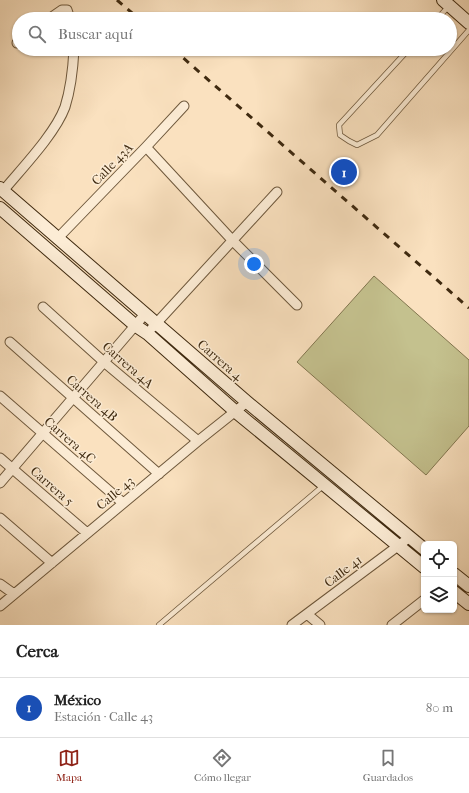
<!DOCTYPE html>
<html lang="es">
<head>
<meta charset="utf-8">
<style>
	:root { --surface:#fff; --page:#f6f6f6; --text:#222; --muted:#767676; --line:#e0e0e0; --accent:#8f2418 }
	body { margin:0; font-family:"IM FELL French Canon",serif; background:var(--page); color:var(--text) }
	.controls { position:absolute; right:12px; bottom:12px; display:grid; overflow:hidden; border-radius:6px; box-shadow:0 1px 3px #0004 }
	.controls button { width:36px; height:36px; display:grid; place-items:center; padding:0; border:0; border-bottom:1px solid var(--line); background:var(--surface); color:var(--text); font:20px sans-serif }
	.you { position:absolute; left:254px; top:264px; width:14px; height:14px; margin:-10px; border:3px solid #fff; border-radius:50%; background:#1a73e8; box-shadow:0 0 0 6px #1a73e833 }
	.badge { display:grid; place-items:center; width:26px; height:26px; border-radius:50%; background:var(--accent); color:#fff; font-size:13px; font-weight:700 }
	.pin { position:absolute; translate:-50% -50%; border:2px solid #fff; box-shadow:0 1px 4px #0006 }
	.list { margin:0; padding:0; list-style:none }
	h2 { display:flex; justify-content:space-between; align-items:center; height:52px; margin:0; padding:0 16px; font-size:17px }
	h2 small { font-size:13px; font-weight:400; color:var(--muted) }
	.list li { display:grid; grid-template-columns:26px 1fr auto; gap:12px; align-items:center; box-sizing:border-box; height:60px; padding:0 16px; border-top:1px solid var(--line) }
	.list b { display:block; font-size:15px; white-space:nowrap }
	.list p { margin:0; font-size:13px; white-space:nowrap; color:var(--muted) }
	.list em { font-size:13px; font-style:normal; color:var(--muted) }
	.icon { flex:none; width:22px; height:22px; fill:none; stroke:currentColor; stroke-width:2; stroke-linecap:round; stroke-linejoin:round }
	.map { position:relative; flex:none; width:469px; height:625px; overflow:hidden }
	.search { position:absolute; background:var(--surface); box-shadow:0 1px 3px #0004; left:12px; right:12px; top:12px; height:44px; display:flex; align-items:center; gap:10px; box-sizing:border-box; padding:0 14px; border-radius:22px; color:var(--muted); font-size:15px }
	.sheet { height:112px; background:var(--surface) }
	nav { display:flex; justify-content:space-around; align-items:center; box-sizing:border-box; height:56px; border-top:1px solid var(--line); background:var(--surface); font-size:11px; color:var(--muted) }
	nav a { display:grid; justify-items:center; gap:2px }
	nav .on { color:var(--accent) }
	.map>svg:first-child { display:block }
	.green { fill:#c4c18e; stroke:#82764f }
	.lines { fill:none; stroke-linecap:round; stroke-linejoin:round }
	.lane-casing { stroke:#6e583c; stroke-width:6 }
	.street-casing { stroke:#6e583c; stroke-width:11 }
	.secondary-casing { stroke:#3f2a10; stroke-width:14 }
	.lane { stroke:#fcecd5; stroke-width:4.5 }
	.street { stroke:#fcecd5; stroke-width:9 }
	.secondary { stroke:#fcecd5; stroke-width:12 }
	.rail { stroke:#3f2a10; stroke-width:3; stroke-dasharray:7 7; stroke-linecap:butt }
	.labels { text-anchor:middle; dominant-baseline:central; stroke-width:3; stroke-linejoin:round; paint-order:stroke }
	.street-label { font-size:13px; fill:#3f2a10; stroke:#fcecd5 }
</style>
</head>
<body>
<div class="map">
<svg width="469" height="625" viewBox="0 0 469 625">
	<rect width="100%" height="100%" fill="#fae1bf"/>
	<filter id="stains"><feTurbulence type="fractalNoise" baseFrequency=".005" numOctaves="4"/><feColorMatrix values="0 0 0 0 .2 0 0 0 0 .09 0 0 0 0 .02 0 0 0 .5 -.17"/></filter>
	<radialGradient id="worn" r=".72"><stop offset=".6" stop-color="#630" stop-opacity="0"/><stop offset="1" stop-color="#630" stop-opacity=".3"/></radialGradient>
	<!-- green -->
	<path class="green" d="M 374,276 L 469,360 L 469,426 L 426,475 L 297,362 Z"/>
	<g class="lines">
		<!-- lane casing -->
		<g class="lane-casing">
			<path id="lane" d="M 437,19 L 449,6
				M 409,49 L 339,125 L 340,135 L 349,141 L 357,145 L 377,135 L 469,30
				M 159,625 L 323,486"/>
		</g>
		<!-- street casing -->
		<g class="street-casing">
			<path id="street" d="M 49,19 L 62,10 L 67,10 L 70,19
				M 17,43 L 19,41
				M 146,147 L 233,241 L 297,305
				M 3,191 C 22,168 55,134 65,107 C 71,88 73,69 74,49
				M 57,239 L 146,147 L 184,106
				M 43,307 L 104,362 L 198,441
				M 152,328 L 277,192
				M 10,342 L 159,474
				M 0,396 L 123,503
				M 0,458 L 87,533
				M 0,483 L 145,314
				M 0,518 L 52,563
				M 0,584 L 14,594
				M 0,606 L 198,441 L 247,402
				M 307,614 L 320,625
				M 292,625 L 410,537
				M 392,625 L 424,600"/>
		</g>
		<!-- secondary casing -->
		<g class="secondary-casing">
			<path id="secondary" d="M 443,0 L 469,23
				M 0,188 L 247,402 L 424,549
				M 0,208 L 136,326 L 148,334 L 236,412 L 424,567
				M 454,574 L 469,586
				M 454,592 L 469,604"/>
		</g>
		<!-- lane -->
		<use href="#lane" class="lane"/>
		<!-- street -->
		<use href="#street" class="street"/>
		<!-- secondary -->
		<use href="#secondary" class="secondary"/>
		<!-- rail -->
		<path class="rail" d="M 117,0 L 139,19
			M 173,49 L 469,308"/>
	</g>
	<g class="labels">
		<!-- street labels -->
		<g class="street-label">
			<text transform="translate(112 164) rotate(-46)">Calle 43A</text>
			<text transform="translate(220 360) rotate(41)">Carrera 4</text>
			<text transform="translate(128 365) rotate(41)">Carrera 4A</text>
			<text transform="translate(92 398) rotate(41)">Carrera 4B</text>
			<text transform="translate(70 440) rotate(41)">Carrera 4C</text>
			<text transform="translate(52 486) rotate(41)">Carrera 5</text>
			<text transform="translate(115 493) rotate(-40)">Calle 43</text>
			<text transform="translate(343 571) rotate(-37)">Calle 41</text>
		</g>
	</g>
	<rect width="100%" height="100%" filter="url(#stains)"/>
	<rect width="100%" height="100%" fill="url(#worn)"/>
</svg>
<div class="controls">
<button><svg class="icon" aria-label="locate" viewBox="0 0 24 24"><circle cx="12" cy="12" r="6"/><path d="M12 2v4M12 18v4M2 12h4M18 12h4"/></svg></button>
<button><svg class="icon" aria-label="layers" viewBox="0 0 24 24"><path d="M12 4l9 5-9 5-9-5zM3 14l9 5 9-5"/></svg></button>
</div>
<div class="you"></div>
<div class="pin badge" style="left:344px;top:172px;background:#1a4fb4">1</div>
<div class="search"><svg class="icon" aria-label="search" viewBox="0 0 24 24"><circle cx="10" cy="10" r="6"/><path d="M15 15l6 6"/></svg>Buscar aquí</div>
</div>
<section class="sheet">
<h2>Cerca<small></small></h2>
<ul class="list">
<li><span class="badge" style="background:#1a4fb4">1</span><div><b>México</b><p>Estación · Calle 43</p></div><em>80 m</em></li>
</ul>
</section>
<nav>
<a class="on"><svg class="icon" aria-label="map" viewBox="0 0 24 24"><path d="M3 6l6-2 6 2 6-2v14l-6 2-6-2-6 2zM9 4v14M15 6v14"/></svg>Mapa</a>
<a><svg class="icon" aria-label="directions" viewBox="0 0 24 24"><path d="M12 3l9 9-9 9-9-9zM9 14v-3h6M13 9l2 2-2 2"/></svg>Cómo llegar</a>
<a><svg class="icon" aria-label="saved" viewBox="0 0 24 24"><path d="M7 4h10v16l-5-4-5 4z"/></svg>Guardados</a>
</nav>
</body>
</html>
